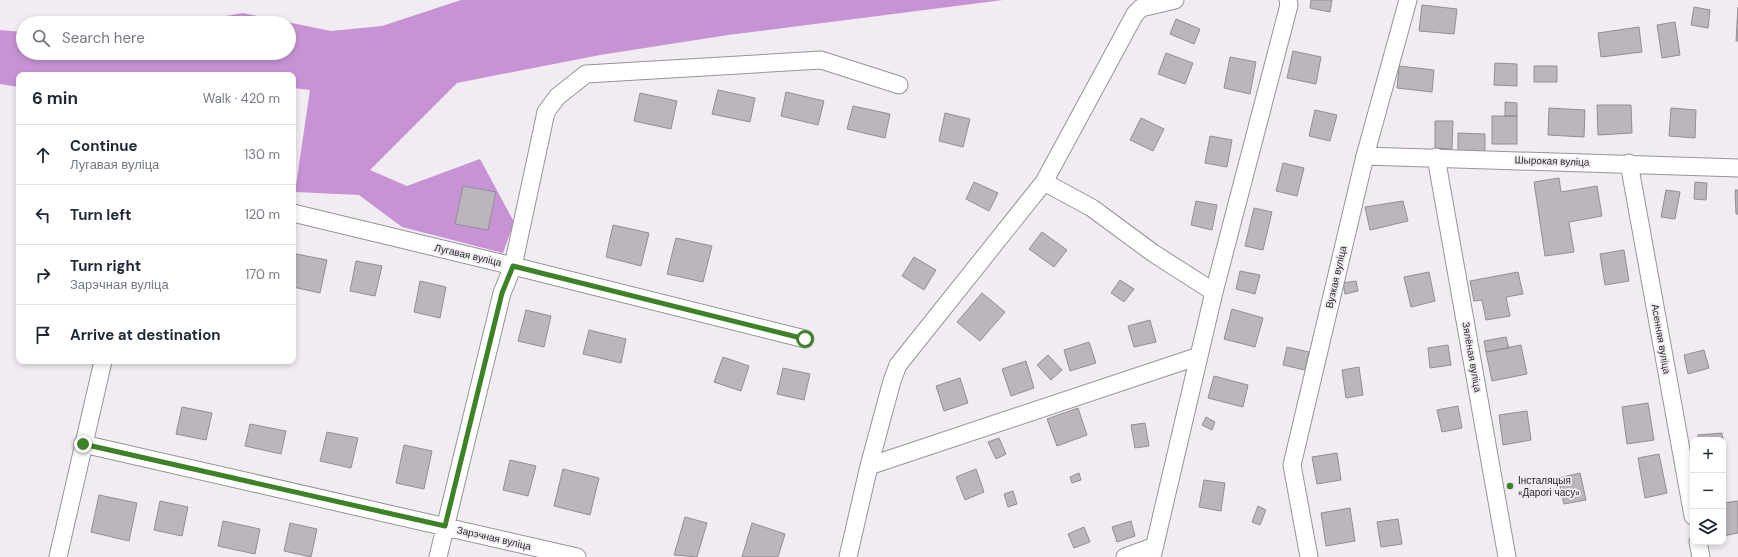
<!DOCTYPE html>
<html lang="en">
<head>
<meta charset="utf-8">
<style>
	:root { --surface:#fff; --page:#f2f2f3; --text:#1f2937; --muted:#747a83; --line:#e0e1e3 }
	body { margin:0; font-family:"DM Sans",sans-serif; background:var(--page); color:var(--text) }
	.controls { position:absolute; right:12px; bottom:12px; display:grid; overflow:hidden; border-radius:8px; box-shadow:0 2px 6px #0003 }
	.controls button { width:36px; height:36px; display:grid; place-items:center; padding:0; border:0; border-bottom:1px solid var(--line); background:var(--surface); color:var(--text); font:20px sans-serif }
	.stop { position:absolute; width:12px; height:12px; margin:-9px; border:3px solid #3d8226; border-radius:50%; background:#fff }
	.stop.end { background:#3d8226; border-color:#fff; box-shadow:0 1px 4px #0008 }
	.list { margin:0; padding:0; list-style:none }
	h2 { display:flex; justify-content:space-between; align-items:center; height:52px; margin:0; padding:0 16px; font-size:17px }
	h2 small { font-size:13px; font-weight:400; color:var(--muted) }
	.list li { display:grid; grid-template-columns:26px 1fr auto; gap:12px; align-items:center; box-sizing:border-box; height:60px; padding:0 16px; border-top:1px solid var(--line) }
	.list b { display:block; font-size:15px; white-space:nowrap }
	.list p { margin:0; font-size:13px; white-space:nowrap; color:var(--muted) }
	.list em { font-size:13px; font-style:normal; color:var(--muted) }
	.icon { flex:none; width:22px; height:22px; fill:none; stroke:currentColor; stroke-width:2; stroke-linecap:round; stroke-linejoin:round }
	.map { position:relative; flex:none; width:1738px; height:557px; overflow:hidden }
	.search { position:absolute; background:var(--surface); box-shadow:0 2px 6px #0003; left:16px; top:16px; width:280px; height:44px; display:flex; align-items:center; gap:10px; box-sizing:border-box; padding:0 14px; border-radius:22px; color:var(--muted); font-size:15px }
	.panel { position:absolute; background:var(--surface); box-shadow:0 2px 6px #0003; left:16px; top:72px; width:280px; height:292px; border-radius:8px }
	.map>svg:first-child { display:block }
	.forest { fill:#c793d5 }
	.building { fill:#bbb5bd; stroke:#938e95 }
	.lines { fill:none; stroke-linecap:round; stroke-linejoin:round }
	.minor-casing { stroke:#98939a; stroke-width:19 }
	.minor { stroke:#fff; stroke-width:17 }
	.route { stroke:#3d8226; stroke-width:5 }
	.poi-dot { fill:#3d8226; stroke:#f1ebf2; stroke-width:1.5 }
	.labels { text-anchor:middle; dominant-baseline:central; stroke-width:3.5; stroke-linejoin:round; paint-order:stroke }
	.street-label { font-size:10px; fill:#292629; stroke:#f1ebf2 }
	.poi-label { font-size:10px; fill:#292629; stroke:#f1ebf2; text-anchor:start }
</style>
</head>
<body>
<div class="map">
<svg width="1738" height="557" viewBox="0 0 1738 557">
	<rect width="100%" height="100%" fill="#f1ebf2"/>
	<!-- forest -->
	<path class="forest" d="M 461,0 L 1003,0 L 728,35 L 600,55 L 457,83 L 370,170 L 407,186 L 480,159 L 514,222 L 503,253 L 402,227 L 359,195 L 295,192 L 310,90 L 293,88 L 293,75 L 19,75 L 19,87 L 0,84 L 0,30 L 23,32 L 23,53 L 289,53 L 289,23 L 186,23 L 243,13 L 331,31 L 382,26 Z"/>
	<!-- building -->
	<path class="building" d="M 1311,0 L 1332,0 L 1330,12 L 1310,8 Z
		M 1422,5 L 1457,9 L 1454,34 L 1419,31 Z
		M 1694,7 L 1710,10 L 1708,28 L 1691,25 Z
		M 1738,7 L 1738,41 L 1736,41 Z
		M 1176,19 L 1200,29 L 1194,44 L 1170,34 Z
		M 1675,22 L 1680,55 L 1662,58 L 1657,25 Z
		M 1639,27 L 1642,52 L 1601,57 L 1598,33 Z
		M 1293,51 L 1321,57 L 1316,84 L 1287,78 Z
		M 1166,53 L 1193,63 L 1185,84 L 1158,74 Z
		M 1230,57 L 1256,62 L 1250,94 L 1224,88 Z
		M 1495,63 L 1517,64 L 1517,86 L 1494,85 Z
		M 1399,66 L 1434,70 L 1432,92 L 1397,88 Z
		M 1534,66 L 1557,66 L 1557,82 L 1534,82 Z
		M 718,90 L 755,98 L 750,122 L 712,114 Z
		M 786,92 L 824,101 L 818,125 L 781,116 Z
		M 640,93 L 677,101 L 671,129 L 634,121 Z
		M 1505,102 L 1517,103 L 1517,116 L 1505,116 Z
		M 1597,105 L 1631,105 L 1632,133 L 1598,135 Z
		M 853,106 L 890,114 L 885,138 L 847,129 Z
		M 1549,108 L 1585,110 L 1584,137 L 1548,135 Z
		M 1671,108 L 1696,110 L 1695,138 L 1669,136 Z
		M 1315,110 L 1337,115 L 1330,141 L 1309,136 Z
		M 945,113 L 970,119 L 963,147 L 939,141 Z
		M 1492,116 L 1517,116 L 1517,144 L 1492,144 Z
		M 1141,118 L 1164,129 L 1153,151 L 1130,140 Z
		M 1435,121 L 1453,121 L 1452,149 L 1435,148 Z
		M 1458,133 L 1485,134 L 1485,152 L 1458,151 Z
		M 1210,136 L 1232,140 L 1227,167 L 1205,163 Z
		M 1283,163 L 1304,168 L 1297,196 L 1276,191 Z
		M 1559,178 L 1561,192 L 1597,186 L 1602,216 L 1569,222 L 1574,252 L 1545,256 L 1534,182 Z
		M 974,182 L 998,193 L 989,211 L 966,199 Z
		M 1695,182 L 1707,183 L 1706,200 L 1694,199 Z
		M 463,186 L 496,192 L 488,230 L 455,224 Z
		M 1666,190 L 1680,192 L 1675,219 L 1661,217 Z
		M 1735,190 L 1738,190 L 1738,214 L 1736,214 Z
		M 1196,201 L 1217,205 L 1212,230 L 1191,225 Z
		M 1403,201 L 1408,221 L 1370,230 L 1365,207 Z
		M 1254,208 L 1272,212 L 1263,250 L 1245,246 Z
		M 613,225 L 649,233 L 641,266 L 606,257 Z
		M 1042,232 L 1067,250 L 1054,267 L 1029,249 Z
		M 676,238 L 712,246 L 703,282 L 667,274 Z
		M 1624,250 L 1629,281 L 1605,285 L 1600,254 Z
		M 296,254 L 327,260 L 320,293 L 293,287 L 293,267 Z
		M 914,257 L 936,270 L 924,290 L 902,276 Z
		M 356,261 L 382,266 L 375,296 L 350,291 Z
		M 1240,271 L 1260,275 L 1255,294 L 1236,289 Z
		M 1429,272 L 1435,301 L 1411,307 L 1404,277 Z
		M 1518,272 L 1523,294 L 1506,297 L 1510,316 L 1486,320 L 1482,300 L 1474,301 L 1470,281 Z
		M 1120,280 L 1134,289 L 1124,302 L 1111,293 Z
		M 420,281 L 446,287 L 440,318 L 414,312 Z
		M 1356,281 L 1358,291 L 1345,294 L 1343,283 Z
		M 982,293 L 1005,312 L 980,341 L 957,322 Z
		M 1232,309 L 1263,318 L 1255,347 L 1224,339 Z
		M 526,310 L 551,316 L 544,347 L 518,341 Z
		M 1150,320 L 1156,342 L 1134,347 L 1128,326 Z
		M 589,330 L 626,339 L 621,363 L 583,354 Z
		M 1506,337 L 1509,348 L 1486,352 L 1484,341 Z
		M 1089,342 L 1096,363 L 1070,371 L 1064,350 Z
		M 1448,345 L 1451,365 L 1430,368 L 1428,348 Z
		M 1521,345 L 1527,374 L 1492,381 L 1486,352 Z
		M 1287,347 L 1309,352 L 1305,370 L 1283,365 Z
		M 1704,350 L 1709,368 L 1688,374 L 1684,355 Z
		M 1048,355 L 1062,370 L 1051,380 L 1037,365 Z
		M 723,357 L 749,366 L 741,391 L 714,382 Z
		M 1026,361 L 1034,388 L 1011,396 L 1002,369 Z
		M 1359,367 L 1363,395 L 1346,398 L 1342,370 Z
		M 783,368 L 810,374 L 804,400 L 777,394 Z
		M 1214,376 L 1248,385 L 1243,407 L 1208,398 Z
		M 960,378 L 968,403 L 944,411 L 936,386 Z
		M 1648,403 L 1654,440 L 1627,444 L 1622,407 Z
		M 1458,406 L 1462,428 L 1442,432 L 1437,410 Z
		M 182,407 L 212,413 L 206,440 L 176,434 Z
		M 1078,408 L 1087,435 L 1057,446 L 1047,419 Z
		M 1527,411 L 1531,440 L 1503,445 L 1499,415 Z
		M 1206,417 L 1215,422 L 1212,430 L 1202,425 Z
		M 1145,423 L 1149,446 L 1135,448 L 1131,425 Z
		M 250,424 L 286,431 L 281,454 L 245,446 Z
		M 327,432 L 358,438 L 351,468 L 320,461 Z
		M 1722,433 L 1723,440 L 1698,440 L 1698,435 Z
		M 999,438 L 1006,454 L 996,459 L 988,442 Z
		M 404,445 L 432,451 L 424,489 L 396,483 Z
		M 1337,453 L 1341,480 L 1317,484 L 1312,457 Z
		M 1659,454 L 1667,493 L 1645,498 L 1638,458 Z
		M 510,460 L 536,466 L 528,496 L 503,490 Z
		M 563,469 L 599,478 L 590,515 L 554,506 Z
		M 976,469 L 984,492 L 965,500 L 956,477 Z
		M 1079,473 L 1081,480 L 1072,483 L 1070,477 Z
		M 1580,473 L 1586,500 L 1564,504 L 1558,478 Z
		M 1204,480 L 1225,483 L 1221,511 L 1199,507 Z
		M 1013,491 L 1017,504 L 1008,507 L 1004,494 Z
		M 99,495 L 137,503 L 129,541 L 91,532 Z
		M 160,501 L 188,507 L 182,536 L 154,530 Z
		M 1738,501 L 1738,533 L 1723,536 L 1723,503 Z
		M 1258,506 L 1266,510 L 1260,525 L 1252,522 Z
		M 1350,508 L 1355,541 L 1326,546 L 1321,513 Z
		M 685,517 L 707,523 L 697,557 L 674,555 Z
		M 1398,519 L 1402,544 L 1381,547 L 1377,522 Z
		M 223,521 L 260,529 L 255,554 L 218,546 Z
		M 1131,521 L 1135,536 L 1117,542 L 1112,527 Z
		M 290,523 L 317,529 L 311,557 L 284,551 Z
		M 752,523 L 785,534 L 778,557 L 742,557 Z
		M 1084,527 L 1090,542 L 1074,548 L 1068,534 Z"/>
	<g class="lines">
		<!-- minor casing -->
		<g class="minor-casing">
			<path id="minor" d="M 1365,156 L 1738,168
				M 1436,157 L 1507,557
				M 1629,163 L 1693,516
				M 1044,182 L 1092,208 L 1153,253 L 1214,292
				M 293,213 L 513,266 L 805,339
				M 83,444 L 577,557
				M 869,466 L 892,381 L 898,365 L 1044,182 L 1135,14 L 1141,8 L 1175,0
				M 1698,542 L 1701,557
				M 58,557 L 103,361
				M 438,557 L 502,293 L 513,266 L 546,112 L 557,97 L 586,74 L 821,60 L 899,85
				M 848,557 L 869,466 L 1199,356
				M 1125,557 L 1155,546
				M 1152,557 L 1214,292 L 1289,5 L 1288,0
				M 1309,557 L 1292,465 L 1365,156 L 1408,0"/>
		</g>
		<!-- minor -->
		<use href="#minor" class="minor"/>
	</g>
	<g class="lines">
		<!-- route -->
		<path class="route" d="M 83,444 L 445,526 L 502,293 L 513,266 L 805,339"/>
	</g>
	<!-- markers -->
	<circle class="poi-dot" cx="1510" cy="486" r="4"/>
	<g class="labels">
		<!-- street labels -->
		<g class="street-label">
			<text transform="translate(1552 161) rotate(2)">Шырокая вуліца</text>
			<text transform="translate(468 255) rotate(13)">Лугавая вуліца</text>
			<text transform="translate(1336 277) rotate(-77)">Вузкая вуліца</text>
			<text transform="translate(1661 339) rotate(80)">Асенняя вуліца</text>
			<text transform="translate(1472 357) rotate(80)">Зялёная вуліца</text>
			<text transform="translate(494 538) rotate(13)">Зарэчная вуліца</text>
		</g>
		<!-- poi labels -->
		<g class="poi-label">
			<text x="1518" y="480">Інсталяцыя<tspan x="1518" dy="12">«Дарогі часу»</tspan></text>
		</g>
	</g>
</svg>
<div class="controls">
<button>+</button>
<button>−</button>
<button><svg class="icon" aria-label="layers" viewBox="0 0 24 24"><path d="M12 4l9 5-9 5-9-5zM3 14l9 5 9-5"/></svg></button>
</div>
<div class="stop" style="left:805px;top:339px"></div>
<div class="stop end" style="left:83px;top:444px"></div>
<div class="search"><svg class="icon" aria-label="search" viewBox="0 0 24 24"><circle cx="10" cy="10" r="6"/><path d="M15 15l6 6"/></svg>Search here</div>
<section class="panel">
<h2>6 min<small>Walk · 420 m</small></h2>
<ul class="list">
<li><svg class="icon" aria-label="ahead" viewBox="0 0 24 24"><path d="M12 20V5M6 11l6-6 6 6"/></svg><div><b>Continue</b><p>Лугавая вуліца</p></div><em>130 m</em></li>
<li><svg class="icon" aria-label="left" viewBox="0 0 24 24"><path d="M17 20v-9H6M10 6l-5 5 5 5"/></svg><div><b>Turn left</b></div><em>120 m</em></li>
<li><svg class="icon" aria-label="right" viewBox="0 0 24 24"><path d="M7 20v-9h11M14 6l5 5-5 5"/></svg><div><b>Turn right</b><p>Зарэчная вуліца</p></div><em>170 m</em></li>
<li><svg class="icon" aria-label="arrive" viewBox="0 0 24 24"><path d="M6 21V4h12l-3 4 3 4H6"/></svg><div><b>Arrive at destination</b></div></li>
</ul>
</section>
</div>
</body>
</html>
